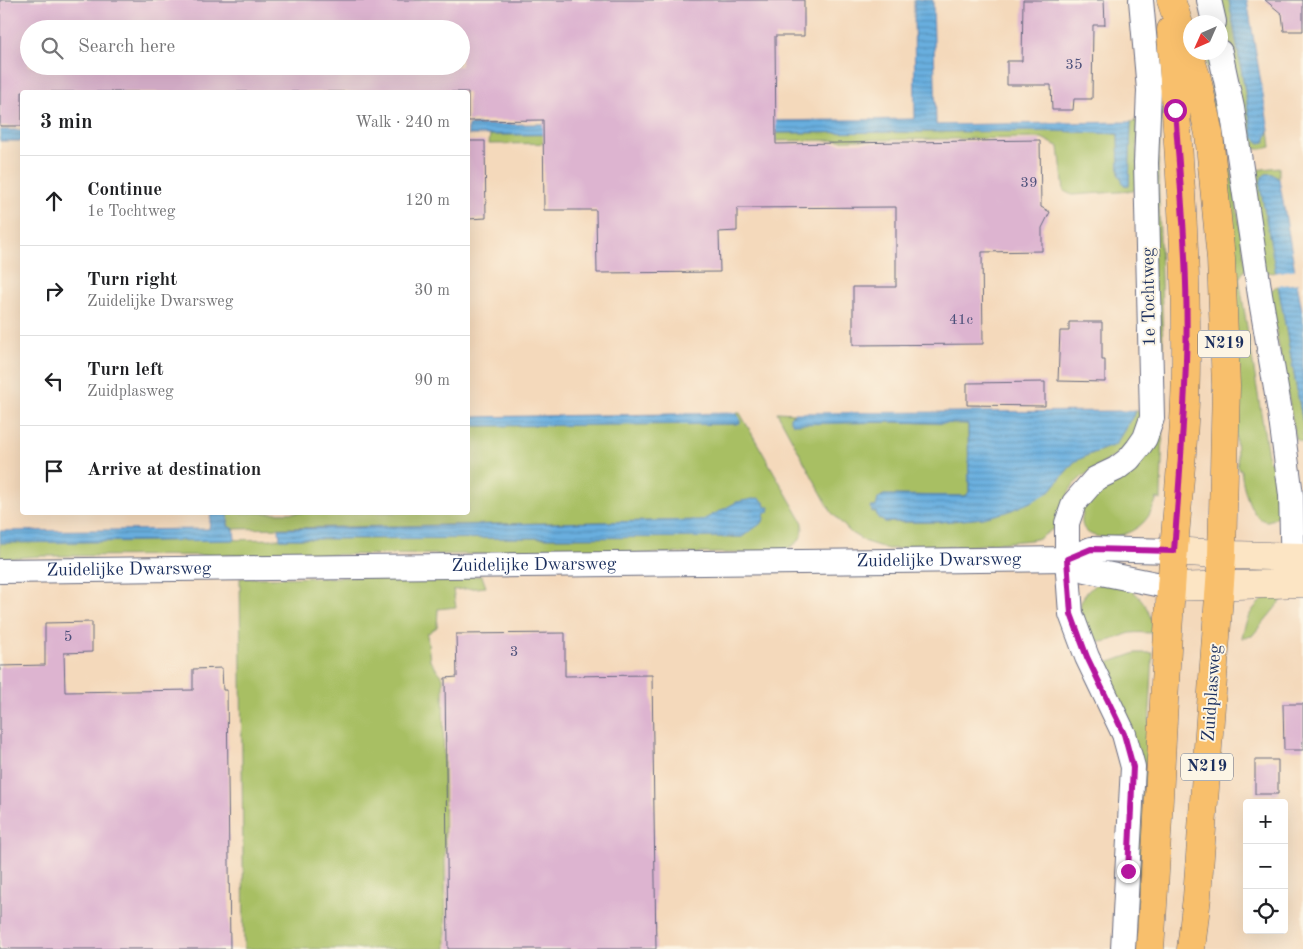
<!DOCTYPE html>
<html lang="en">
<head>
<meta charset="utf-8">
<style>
	:root { --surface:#fff; --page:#f6f6f6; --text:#202124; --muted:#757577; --line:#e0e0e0 }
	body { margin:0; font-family:"Old Standard TT",serif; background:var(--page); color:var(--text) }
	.controls { position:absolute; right:15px; bottom:15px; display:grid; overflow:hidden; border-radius:5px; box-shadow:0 5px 20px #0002 }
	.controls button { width:45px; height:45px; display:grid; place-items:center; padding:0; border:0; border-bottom:1px solid var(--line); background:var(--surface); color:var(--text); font:25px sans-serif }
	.compass { position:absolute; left:1183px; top:15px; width:45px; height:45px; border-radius:50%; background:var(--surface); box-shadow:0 5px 20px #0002; rotate:225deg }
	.stop { position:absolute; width:15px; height:15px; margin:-11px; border:4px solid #b5179e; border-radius:50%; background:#fff }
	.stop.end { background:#b5179e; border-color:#fff; box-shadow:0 1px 5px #0008 }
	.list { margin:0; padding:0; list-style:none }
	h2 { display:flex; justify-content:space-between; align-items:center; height:65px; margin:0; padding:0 20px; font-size:21px }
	h2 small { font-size:16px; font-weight:400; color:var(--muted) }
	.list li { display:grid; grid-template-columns:32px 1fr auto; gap:15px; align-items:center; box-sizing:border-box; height:90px; padding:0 20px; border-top:1px solid var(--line) }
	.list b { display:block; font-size:19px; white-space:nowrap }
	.list p { margin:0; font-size:16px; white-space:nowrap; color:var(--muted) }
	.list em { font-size:16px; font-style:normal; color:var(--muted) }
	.icon { flex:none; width:28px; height:28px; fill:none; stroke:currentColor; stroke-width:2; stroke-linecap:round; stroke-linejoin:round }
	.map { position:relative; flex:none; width:1303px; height:949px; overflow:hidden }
	.search { position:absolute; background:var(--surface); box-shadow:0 5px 20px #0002; left:20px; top:20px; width:450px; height:55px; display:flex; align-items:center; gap:12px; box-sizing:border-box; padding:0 18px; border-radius:28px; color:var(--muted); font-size:19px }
	.panel { position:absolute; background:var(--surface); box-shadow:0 5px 20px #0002; left:20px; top:90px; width:450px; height:425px; border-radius:5px }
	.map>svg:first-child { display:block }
	.grass { fill:#a8bf64; stroke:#627761 }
	.water { fill:url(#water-rules); stroke:#426f9e }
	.pier { fill:#f4d9bb }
	.building { fill:#ddb4d0; fill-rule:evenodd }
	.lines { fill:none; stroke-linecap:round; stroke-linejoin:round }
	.street-casing { stroke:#676a7f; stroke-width:26 }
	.secondary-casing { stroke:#676a7f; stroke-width:29 }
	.primary-casing { stroke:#676a7f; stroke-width:29 }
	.street { stroke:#fff; stroke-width:24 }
	.secondary { stroke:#fce5c4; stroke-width:28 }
	.primary { stroke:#f8bf6c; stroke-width:28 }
	.route { stroke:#b5179e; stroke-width:6 }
	.labels { text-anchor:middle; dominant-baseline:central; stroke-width:4; stroke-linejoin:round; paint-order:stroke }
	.number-label { font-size:15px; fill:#4c507a }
	.shield { fill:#fcf5e5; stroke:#5e6a86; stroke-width:1 }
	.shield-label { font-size:16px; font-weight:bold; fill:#1b2f5e }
	.street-label { font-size:18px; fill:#1b2f5e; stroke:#fcf5e5 }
</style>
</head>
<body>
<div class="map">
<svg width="1303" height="949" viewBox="0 0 1303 949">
	<defs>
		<pattern id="water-rules" width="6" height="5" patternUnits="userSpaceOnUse" patternTransform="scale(1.25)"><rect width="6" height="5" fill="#69afdf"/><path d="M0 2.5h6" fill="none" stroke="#568fb8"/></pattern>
	</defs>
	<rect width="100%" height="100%" fill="#fcf5e5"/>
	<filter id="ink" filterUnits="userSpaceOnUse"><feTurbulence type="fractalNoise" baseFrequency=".02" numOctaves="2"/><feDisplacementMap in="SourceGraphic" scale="10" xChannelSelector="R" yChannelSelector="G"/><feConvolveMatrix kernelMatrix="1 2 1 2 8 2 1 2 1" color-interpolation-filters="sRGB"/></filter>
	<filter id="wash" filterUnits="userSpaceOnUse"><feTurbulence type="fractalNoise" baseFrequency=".0096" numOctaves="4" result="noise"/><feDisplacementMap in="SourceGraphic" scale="20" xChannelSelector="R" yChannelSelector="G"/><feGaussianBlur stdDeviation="1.12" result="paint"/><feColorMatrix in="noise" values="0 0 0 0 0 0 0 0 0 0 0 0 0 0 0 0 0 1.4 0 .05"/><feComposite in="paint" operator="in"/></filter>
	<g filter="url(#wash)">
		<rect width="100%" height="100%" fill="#f4d9bb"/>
		<!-- grass -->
		<path class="grass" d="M 1152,0 L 1159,44 L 1163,101 L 1158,167 L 1164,386 L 1161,496 L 1161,500 L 1157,498 C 1152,511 1147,522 1135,529 C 1119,540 1074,544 1083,513 L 1080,512 L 1094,491 L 1148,452 Z
			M 1220,0 L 1229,0 L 1253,136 L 1265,142 L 1269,130 L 1271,147 C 1259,150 1254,151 1246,141 L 1237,77 Z
			M 1204,53 L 1210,53 L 1221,99 L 1246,268 L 1239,278 L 1269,462 L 1273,461 L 1278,508 L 1277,516 C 1254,537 1242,485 1241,469 L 1238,469 L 1210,78 Z
			M 1137,120 L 1137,188 L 1133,191 L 1072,195 L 1064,191 L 1059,147 L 1042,138 L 489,144 L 490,135 L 1057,131 L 1118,134 L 1119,175 L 1129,186 L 1131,122 Z
			M 1279,167 L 1279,179 L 1272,174 L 1266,174 L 1276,273 L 1264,272 L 1250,175 L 1255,170 Z
			M 1278,285 L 1303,424 L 1303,443 L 1296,439 L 1269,292 Z
			M 1136,411 L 1143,412 L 1139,431 L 1126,449 L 1083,476 L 1074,484 L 1070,490 L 1057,523 L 1053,529 L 1040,538 L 1031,540 L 969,546 L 888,549 L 866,542 L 851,533 L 832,513 L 777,412 L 795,413 L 791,415 L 897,422 L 968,424 L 969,492 L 966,496 L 884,495 L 881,496 L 876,507 L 872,507 L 876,512 L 878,518 L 885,522 L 940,522 L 983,518 L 1050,491 L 1074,462 L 1088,455 L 1115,445 Z
			M 736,413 L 740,413 L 803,523 C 805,553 774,551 752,553 L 41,556 L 0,559 L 0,543 L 286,539 L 742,537 L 765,512 L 765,507 L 737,502 L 703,520 L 284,528 L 231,529 L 228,526 L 228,513 L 468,512 L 468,426 L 736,424 L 739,416 Z
			M 482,576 L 486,587 L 453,590 L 456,607 L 438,609 L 437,627 L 427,634 L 430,661 L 443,677 L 446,949 L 244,949 L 240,578 Z
			M 1096,584 C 1104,585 1116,583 1123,586 C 1143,593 1152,615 1154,633 C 1147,633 1138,632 1131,633 C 1120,635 1101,649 1091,637 C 1087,633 1084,622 1082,616 C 1076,603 1086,592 1096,584 Z
			M 1287,594 L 1252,636 L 1242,638 C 1244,623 1252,605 1267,597 C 1272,595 1281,595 1287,594 Z
			M 1136,653 L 1153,653 L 1137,949 L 1131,949 L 1140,768 L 1102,667 L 1107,663 Z"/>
		<!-- water -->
		<path class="water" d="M 914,0 L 933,0 L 936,125 L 1131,122 L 1129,186 L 1124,185 L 1119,175 L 1118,134 L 1057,131 L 468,135 L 468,125 L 915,119 Z
			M 1229,0 L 1247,0 L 1269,130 L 1265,142 L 1260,143 L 1253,137 Z
			M 0,130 L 22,130 L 22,141 L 0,141 Z
			M 1266,174 L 1272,174 L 1279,179 L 1303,317 L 1303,424 L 1260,185 L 1262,177 Z
			M 1136,411 L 1115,445 L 1088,455 L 1074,462 L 1050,491 L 1033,501 L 1007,512 L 983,518 L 940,522 L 885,522 L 878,518 L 876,512 L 872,512 L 871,507 L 876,507 L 878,499 L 884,495 L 966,496 L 969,492 L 968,424 L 897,422 L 793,424 L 790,421 L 790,417 L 795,413 Z
			M 736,413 L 740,419 L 740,423 L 736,424 L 468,426 L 468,417 Z
			M 758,498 L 764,502 L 765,507 L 770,507 L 769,512 L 765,512 L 763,522 L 742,537 L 280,539 L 279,529 L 703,520 L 737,502 Z
			M 228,513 L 228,526 L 234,529 L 235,540 L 0,543 L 0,531 L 209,529 L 211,513 Z"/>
		<!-- pier -->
		<path class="pier" d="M 1297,269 L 1299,283 L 1276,286 L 1274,273 Z"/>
		<g id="blocks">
			<!-- building -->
			<path class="building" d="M 0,0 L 804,0 L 804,36 L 775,36 L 776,144 L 1040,140 L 1041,207 L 1050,212 L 1042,228 L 1042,251 L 982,252 L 983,344 L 853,345 L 853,287 L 896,287 L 896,207 L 737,208 L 737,231 L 719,232 L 720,272 L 597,273 L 596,210 L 544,210 L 543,120 L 468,121 L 468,92 L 22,92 L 22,126 L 0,126 ZM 29,29 L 461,29 L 461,66 L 29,66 Z
				M 1023,0 L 1104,0 L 1105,25 L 1093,25 L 1092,99 L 1074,99 L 1073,110 L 1052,110 L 1051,85 L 1007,85 L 1007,61 L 1022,61 Z
				M 1265,0 L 1303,0 L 1303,31 L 1284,31 L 1282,14 Z
				M 468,141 L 485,141 L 486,218 L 468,219 Z
				M 1069,322 L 1102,322 L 1102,360 L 1105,360 L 1105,382 L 1058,381 L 1060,331 L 1069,331 Z
				M 1045,382 L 1045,406 L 967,405 L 967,383 Z
				M 92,622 L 92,652 L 64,653 L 65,692 L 193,690 L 193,669 L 222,668 L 223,690 L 227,690 L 230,949 L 0,949 L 0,666 L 45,665 L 45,623 Z
				M 565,633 L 565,676 L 652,675 L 656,949 L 448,949 L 445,678 L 457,677 L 456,634 Z
				M 1283,704 L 1303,704 L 1303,750 L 1284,750 Z
				M 1255,760 L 1278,760 L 1278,794 L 1255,794 Z"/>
		</g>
	</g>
	<g filter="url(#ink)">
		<use href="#blocks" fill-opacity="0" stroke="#676a7f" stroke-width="1"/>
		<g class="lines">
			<!-- street casing -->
			<g class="street-casing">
				<g id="street">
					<path d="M 1209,0 L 1214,22"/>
					<path d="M 1220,52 L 1232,108 L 1260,295 L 1280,412 L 1291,495 L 1293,575"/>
					<path d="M 1067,559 L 1086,570 L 1171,587"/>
					<path id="s1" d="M 0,571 L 1067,559 L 1091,549 L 1174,551"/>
					<path d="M 1123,949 L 1133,767 L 1124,734 L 1087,657 L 1071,614 L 1067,559 L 1067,523 L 1074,503 L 1095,479 L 1116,469 L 1129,459 L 1138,448 L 1145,438 L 1152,418 L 1146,163 L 1149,90 L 1141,0"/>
				</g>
			</g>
			<!-- secondary casing -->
			<g class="secondary-casing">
				<path id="secondary" d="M 1174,551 L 1232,555 L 1303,557
					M 1171,587 L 1303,583"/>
			</g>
			<!-- primary casing -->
			<g class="primary-casing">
				<path id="primary" d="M 1171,0 L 1197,79 L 1209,134 L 1221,259 L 1226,386 L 1222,555 L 1197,897 L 1191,949
					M 1150,949 C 1159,829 1162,709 1171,589 C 1176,512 1186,435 1186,358 C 1187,248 1177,139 1171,30"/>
			</g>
			<!-- street -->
			<use href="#street" class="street"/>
			<!-- secondary -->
			<use href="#secondary" class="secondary"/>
			<!-- primary -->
			<use href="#primary" class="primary"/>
		</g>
	</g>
	<g class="lines" filter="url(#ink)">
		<!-- route -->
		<path class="route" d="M 1128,871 L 1133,767 L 1124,734 L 1087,657 L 1071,614 L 1067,559 L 1091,549 L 1174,551 C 1179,488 1184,425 1186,361 C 1189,277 1181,193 1175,110"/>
	</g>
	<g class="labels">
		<!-- number labels -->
		<g class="number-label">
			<text x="1074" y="65">35</text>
			<text x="1029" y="183">39</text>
			<text x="961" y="320">41c</text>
			<text x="68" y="637">5</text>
			<text x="514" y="652">3</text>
		</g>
		<!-- shield labels -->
		<g class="shield">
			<rect x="1198" y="330.5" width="52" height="27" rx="4"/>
			<rect x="1181" y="753.5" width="52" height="27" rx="4"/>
		</g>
		<g class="shield-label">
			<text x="1224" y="344">N219</text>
			<text x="1207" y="767">N219</text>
		</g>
		<!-- street labels -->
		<g class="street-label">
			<text transform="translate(1149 297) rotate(-91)">1e Tochtweg</text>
			<text stroke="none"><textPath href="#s1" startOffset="939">Zuidelijke Dwarsweg</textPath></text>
			<text stroke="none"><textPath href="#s1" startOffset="534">Zuidelijke Dwarsweg</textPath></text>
			<text stroke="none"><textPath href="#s1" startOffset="129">Zuidelijke Dwarsweg</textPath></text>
			<text transform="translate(1212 693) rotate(-86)">Zuidplasweg</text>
		</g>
	</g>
</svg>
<div class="controls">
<button>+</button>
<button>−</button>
<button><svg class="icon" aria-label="locate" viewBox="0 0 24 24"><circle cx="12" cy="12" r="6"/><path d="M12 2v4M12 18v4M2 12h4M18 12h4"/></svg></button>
</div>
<svg class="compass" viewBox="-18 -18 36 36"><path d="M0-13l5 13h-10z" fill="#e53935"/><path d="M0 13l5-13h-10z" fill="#757577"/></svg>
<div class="stop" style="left:1175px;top:110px"></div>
<div class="stop end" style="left:1128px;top:871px"></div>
<div class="search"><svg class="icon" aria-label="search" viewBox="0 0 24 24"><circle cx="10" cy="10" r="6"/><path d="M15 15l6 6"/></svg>Search here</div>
<section class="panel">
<h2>3 min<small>Walk · 240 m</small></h2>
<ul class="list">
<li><svg class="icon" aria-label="ahead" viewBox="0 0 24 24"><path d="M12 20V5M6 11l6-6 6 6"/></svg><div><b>Continue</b><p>1e Tochtweg</p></div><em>120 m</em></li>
<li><svg class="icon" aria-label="right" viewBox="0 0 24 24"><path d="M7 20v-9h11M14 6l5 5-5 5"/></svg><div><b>Turn right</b><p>Zuidelijke Dwarsweg</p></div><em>30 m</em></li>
<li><svg class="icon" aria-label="left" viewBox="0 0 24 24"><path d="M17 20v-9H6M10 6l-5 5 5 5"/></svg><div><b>Turn left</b><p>Zuidplasweg</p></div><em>90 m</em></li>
<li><svg class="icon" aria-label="arrive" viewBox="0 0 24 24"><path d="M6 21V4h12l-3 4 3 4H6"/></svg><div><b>Arrive at destination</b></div></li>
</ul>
</section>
</div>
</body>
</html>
